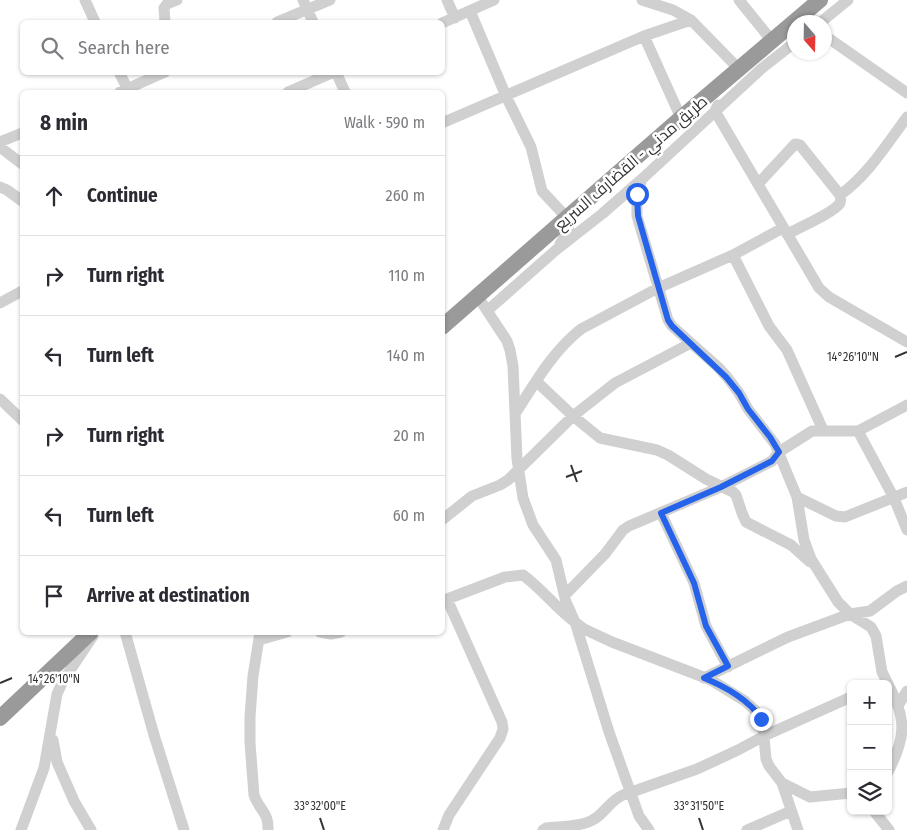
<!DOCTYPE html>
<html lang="en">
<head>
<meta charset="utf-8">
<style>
	:root { --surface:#fff; --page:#f2f2f3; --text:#2b2b33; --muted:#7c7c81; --line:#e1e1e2 }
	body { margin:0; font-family:"Fira Sans Condensed",Cairo,sans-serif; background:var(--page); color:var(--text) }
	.controls { position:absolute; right:15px; bottom:15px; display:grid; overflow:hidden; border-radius:8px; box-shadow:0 1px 4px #0004 }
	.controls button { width:45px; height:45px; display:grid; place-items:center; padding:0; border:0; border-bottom:1px solid var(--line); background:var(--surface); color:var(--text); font:25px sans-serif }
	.compass { position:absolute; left:787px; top:15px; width:45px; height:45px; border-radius:50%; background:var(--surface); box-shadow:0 1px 4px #0004; rotate:160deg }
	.stop { position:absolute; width:15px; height:15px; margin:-11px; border:4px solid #2563eb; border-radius:50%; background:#fff }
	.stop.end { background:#2563eb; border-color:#fff; box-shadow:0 1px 5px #0008 }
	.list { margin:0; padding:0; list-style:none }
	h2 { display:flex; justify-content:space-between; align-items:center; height:65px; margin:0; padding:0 20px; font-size:21px }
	h2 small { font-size:16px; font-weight:400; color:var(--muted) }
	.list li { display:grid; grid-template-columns:32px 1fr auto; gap:15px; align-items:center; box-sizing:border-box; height:80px; padding:0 20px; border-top:1px solid var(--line) }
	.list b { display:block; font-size:19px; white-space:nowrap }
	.list em { font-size:16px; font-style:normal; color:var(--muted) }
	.icon { flex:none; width:28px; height:28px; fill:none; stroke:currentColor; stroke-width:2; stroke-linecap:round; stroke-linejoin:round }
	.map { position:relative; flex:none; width:907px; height:830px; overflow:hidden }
	.search { position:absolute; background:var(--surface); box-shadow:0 1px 4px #0004; left:20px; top:20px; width:425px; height:55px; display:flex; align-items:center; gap:12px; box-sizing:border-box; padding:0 18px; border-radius:8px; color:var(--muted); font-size:19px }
	.panel { position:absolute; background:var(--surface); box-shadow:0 1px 4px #0004; left:20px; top:90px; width:425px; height:545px; border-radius:8px }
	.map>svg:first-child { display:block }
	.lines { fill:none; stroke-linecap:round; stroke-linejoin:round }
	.minor { stroke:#d0d0d0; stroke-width:11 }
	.highway { stroke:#9a9a9a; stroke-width:16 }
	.route { stroke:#2563eb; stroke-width:6 }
	.ticks { fill:none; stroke:#333; stroke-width:2 }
	.labels { text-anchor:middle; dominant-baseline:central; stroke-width:5; stroke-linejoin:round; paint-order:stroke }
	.street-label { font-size:16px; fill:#333; stroke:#fff }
	.ticks-label { font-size:12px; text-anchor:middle; fill:#333; stroke:#fff; stroke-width:5; stroke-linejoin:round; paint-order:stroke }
</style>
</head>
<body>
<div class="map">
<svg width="907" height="830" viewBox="0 0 907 830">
	<rect width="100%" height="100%" fill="#fff"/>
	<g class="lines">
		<!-- minor -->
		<path class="minor" d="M 85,0 L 95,22
			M 303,0 L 313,22
			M 447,0 L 455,18
			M 642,0 L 673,10 L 691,20 L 739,69
			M 739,0 L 772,41
			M 470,11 L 506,96 L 531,147 L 542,191 L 568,219 C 572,228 565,236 560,244
			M 165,22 L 164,8 L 167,4 L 177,0
			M 277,22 L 330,0
			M 821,22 L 848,0
			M 442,23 L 494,0
			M 824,35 L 907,93
			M 644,36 L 681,118
			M 119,72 L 129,92
			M 336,72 L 345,92
			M 120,92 L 165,72
			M 288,92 L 334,72
			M 718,105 L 715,111 L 819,288 L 829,297 L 907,342
			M 442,123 L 644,36 L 691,20
			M 0,142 L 22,133
			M 0,147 L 22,164
			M 642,179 L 637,193 L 637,216 L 668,320 L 672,326 L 718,367 L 727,377 L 739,393 L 748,409 L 775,444 L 797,497 L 804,540 L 811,559 L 838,602 L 850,614 L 871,627 L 876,636 L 882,672 L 888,684
			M 758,184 L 795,144 L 800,145 L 840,195 C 841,198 841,200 840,203 C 835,212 797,229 787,234
			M 0,187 L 7,190 L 22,201
			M 840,195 C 868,175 887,144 907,117
			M 733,255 L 769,326 L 787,350 L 823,430
			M 478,297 L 507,341 L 510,350 L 513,366 L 517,459 L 523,498 L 533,525 L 556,560 L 566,602 L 575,622 L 584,629 L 612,642 L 711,680 L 745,701 L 758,713 L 763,727 L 766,759 L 769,766 L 782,783 L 798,830
			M 0,303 L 22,291
			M 488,310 L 556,250 L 602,214 L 642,179 L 761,69 L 794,43
			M 536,381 L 573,416 L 600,438 L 657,450 L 668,455 L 706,479 L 733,492 L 736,495 L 742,513 L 746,522 L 791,545 L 810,562
			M 0,399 L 22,420
			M 515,414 C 535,383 552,352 581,329 L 658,288 L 733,255 L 783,228
			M 858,431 L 894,498 L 907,530
			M 797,497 L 836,516 L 845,517 L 907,492
			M 661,513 L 694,583 L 706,626 L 728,667
			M 442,520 L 472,496 L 500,485 L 508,480 L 573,416 L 615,383 L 691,343
			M 565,595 L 605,554 L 623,530 L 629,526 L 721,487 L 772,461 L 779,452 L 812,431 L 858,431 L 907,405
			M 442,601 L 505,577 L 523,575 C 542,589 556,608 575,622 L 609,732 L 639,816 L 649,830
			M 125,632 L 154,735 L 184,830
			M 260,632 L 253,676 L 250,717 L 250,743 L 254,795 C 259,810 269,812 268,830
			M 320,632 L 331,634 L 341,632
			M 259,640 L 287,632
			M 704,678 L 788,637 L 850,614 L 870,611 L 897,591 L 907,586
			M 888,684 C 907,719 906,737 888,772
			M 899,704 L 907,691
			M 53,740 L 57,762 L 74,801 L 91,830
			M 782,783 L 810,797 L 851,793
			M 874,811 L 889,830
			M 21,830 L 44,768 L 57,694 L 63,681 L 93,636
			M 443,830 L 449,815 L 500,738 L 503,729 L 502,722 L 447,599
			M 543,830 L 546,828 C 562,826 583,827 596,818 C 606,811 611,800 623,795 L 697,769 L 738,750 L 764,736 L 851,697
			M 747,830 L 791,811"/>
		<!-- highway -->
		<path class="highway" d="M 442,327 L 681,118 L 820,0
			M 0,718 L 91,632"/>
	</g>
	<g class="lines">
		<!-- route -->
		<path class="route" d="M 637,194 L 638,216 L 668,320 L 672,326 L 726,377 L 739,393 L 748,409 L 770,437 L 779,452 L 772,461 L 721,487 L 661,513 L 694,583 L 706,626 L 728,666 L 704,678 C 724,686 751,701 761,719"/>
	</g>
	<!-- ticks -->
	<path class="ticks" d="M 895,357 L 907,352M 571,465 L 577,482M 566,477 L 582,471M 0,683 L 12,678M 320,818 L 324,830M 699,818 L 703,830"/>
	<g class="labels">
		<!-- street labels -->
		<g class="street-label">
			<text transform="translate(631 163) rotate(-41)">طريق مدني - القضارف السريع</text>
		</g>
	</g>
	<g class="ticks-label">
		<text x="853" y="361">14°26'10"N</text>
		<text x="54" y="683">14°26'10"N</text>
		<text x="320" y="810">33°32'00"E</text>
		<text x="699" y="810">33°31'50"E</text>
	</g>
</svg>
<div class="controls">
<button>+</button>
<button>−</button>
<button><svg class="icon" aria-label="layers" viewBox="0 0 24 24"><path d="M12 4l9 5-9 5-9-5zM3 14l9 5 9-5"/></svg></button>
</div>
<svg class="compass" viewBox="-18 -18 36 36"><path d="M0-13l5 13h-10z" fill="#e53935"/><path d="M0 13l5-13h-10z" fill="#7c7c81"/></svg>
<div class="stop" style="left:637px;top:194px"></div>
<div class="stop end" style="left:761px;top:719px"></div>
<div class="search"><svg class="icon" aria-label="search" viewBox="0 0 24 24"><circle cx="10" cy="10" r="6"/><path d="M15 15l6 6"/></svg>Search here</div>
<section class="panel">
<h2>8 min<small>Walk · 590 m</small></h2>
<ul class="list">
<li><svg class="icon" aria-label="ahead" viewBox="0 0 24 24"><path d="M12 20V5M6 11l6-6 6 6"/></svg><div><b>Continue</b></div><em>260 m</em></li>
<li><svg class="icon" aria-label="right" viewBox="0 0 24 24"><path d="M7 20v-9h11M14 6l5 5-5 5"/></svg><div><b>Turn right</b></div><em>110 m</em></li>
<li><svg class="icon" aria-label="left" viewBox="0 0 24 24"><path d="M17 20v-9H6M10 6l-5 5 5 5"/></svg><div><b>Turn left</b></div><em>140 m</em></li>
<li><svg class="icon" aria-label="right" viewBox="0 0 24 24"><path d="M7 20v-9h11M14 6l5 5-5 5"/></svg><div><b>Turn right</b></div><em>20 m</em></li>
<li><svg class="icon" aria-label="left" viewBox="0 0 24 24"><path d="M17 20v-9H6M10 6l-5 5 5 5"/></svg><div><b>Turn left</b></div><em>60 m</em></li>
<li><svg class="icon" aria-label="arrive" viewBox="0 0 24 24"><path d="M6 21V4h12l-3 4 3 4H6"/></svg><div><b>Arrive at destination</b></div></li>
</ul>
</section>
</div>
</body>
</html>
